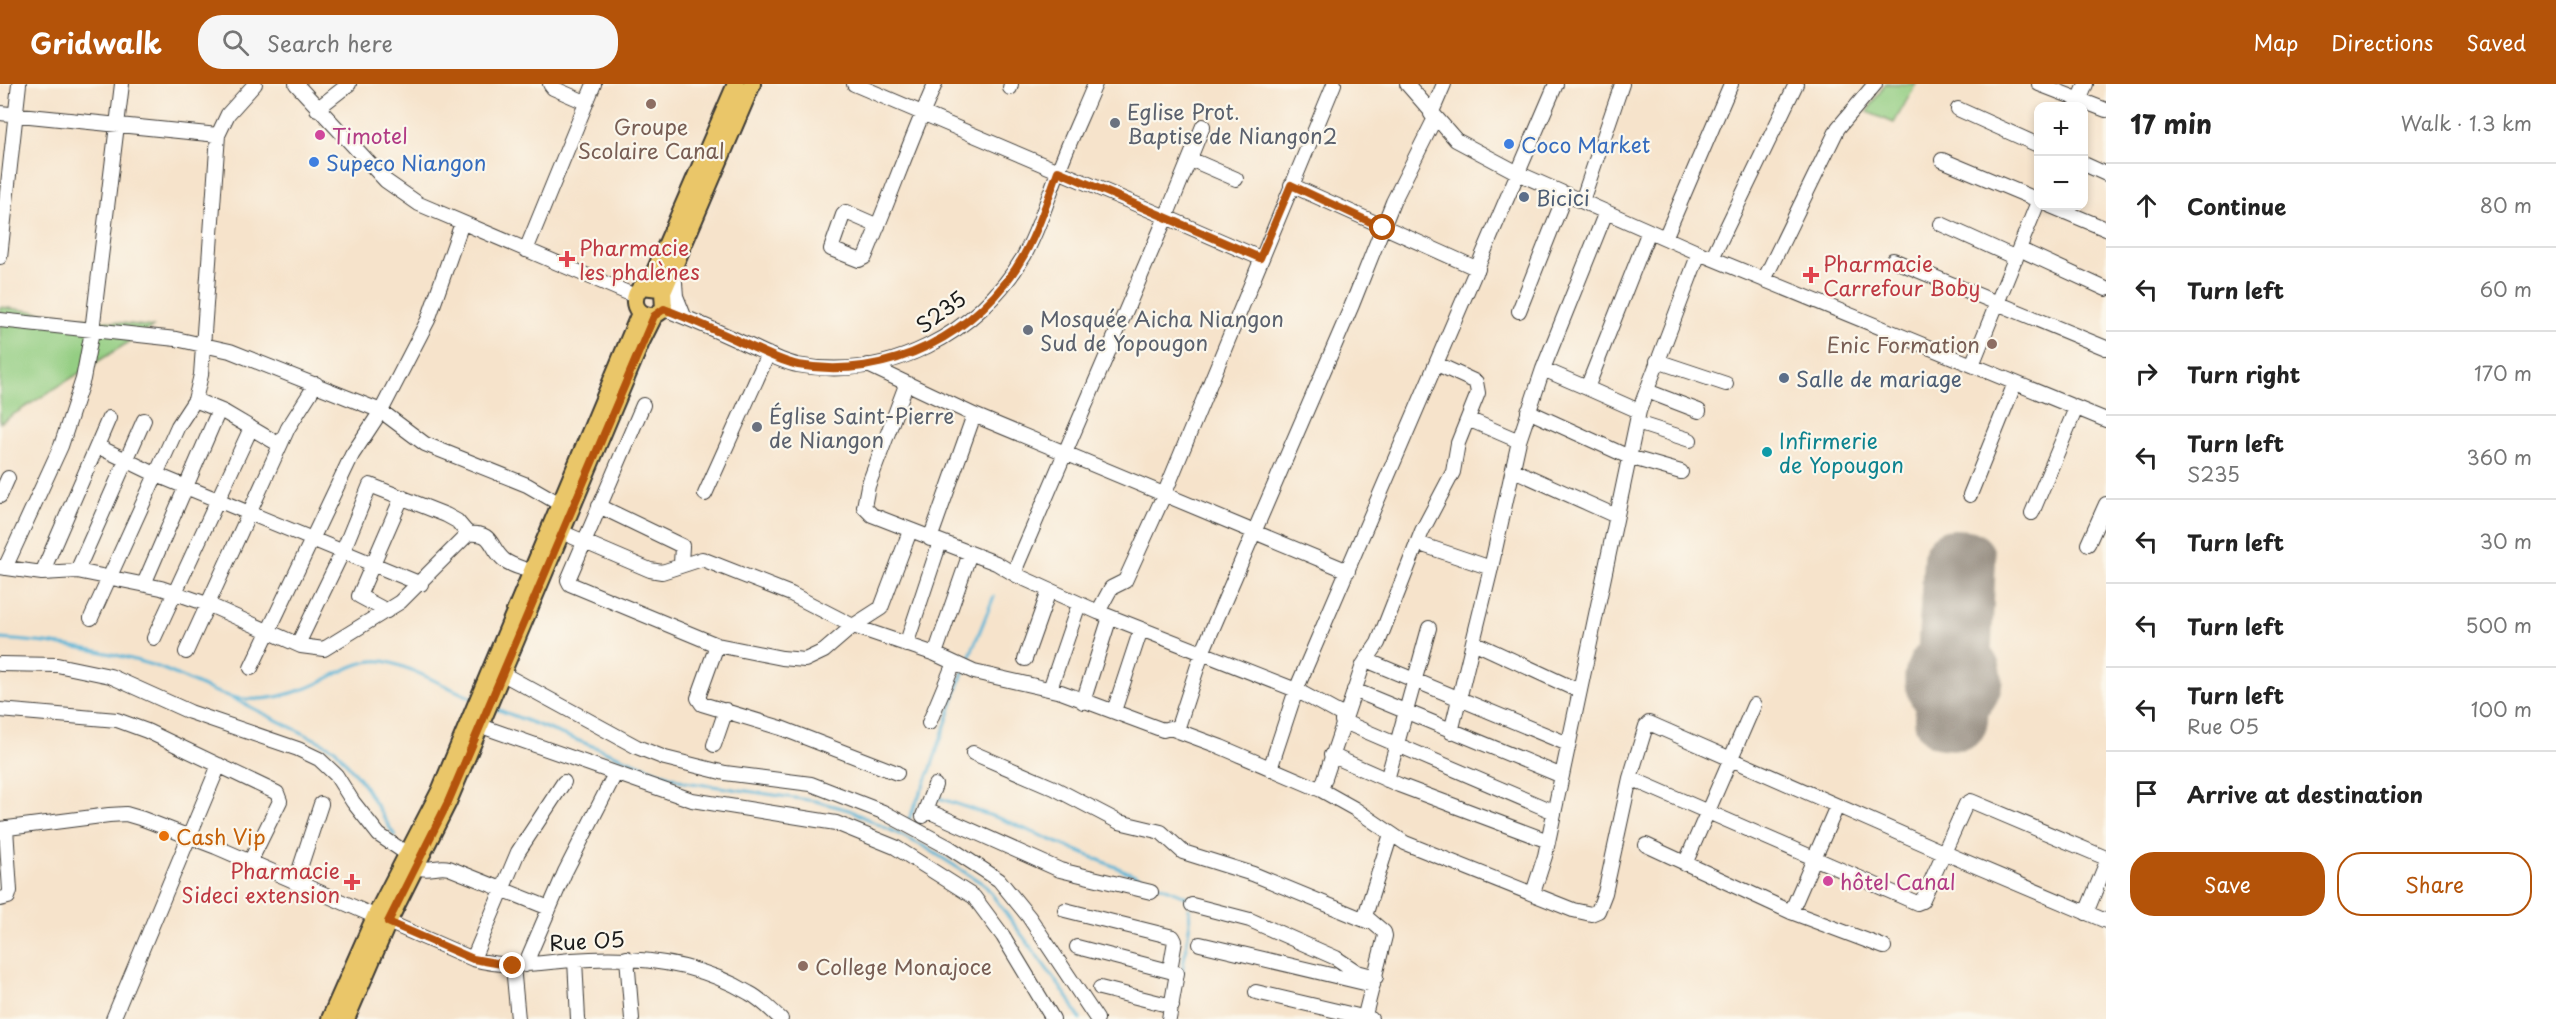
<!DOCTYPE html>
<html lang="en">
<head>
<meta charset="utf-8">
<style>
	:root { --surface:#fff; --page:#f6f6f6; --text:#222; --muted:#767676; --line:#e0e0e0; --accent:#b45309 }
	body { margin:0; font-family:"Playpen Sans",sans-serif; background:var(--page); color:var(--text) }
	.controls { position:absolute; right:18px; top:18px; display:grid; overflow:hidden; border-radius:12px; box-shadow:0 3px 9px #0003 }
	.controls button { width:54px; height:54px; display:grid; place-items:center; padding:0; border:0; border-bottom:2px solid var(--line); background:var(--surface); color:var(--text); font:30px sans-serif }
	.stop { position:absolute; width:18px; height:18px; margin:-14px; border:4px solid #b45309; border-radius:50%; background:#fff }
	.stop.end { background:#b45309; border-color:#fff; box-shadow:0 2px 6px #0008 }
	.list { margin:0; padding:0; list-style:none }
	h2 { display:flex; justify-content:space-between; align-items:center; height:78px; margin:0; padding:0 24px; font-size:26px }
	h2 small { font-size:20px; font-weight:400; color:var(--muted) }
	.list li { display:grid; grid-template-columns:39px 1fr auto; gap:18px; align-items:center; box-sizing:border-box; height:84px; padding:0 24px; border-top:2px solid var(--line) }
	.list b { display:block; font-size:22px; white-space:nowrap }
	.list p { margin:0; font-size:20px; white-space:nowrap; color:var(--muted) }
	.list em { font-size:20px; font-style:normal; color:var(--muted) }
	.actions { display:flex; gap:12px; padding:18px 24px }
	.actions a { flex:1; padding:14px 0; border:2px solid var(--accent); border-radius:24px; text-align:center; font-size:21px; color:var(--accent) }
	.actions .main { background:var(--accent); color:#fff }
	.icon { flex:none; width:33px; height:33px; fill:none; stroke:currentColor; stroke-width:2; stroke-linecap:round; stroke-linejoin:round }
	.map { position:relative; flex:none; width:2106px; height:935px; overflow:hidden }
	header { display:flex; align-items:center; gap:36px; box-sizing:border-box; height:84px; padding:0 30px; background:var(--accent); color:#fff }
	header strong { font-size:28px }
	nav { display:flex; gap:33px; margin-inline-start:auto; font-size:21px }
	.search { width:420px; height:54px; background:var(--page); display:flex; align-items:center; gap:15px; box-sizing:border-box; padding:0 21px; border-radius:24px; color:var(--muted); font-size:22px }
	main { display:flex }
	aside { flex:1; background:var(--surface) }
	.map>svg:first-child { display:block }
	.green { fill:#94ce83; stroke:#587550; stroke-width:1.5 }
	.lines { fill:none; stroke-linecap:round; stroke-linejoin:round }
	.stream { stroke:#58b3d6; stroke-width:3 }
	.runway { stroke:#898074; stroke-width:60 }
	.minor-casing { stroke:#3d3a36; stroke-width:16 }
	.major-casing { stroke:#3d3a36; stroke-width:20 }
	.minor { stroke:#fff; stroke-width:14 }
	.major { stroke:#eac669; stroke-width:16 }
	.route { stroke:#b45309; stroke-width:8 }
	.education-dot { fill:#8d6e63; stroke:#fbf7ec; stroke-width:2 }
	.worship-dot { fill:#6b7280; stroke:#fbf7ec; stroke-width:2 }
	.hotel-dot { fill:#d1479c; stroke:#fbf7ec; stroke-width:2 }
	.shop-dot { fill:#3f7fe0; stroke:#fbf7ec; stroke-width:2 }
	.service-dot { fill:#5c6f8a; stroke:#fbf7ec; stroke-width:2 }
	.health-dot { fill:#e0444e; stroke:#fbf7ec; stroke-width:2 }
	.culture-dot { fill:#0f9aa8; stroke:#fbf7ec; stroke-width:2 }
	.food-dot { fill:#e8710a; stroke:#fbf7ec; stroke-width:2 }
	.labels { text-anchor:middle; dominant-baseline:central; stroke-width:4.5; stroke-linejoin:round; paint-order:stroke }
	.worship-label { font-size:21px; fill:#5b616d; stroke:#fbf7ec; text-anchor:start }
	.education-label { font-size:21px; fill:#785e54; stroke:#fbf7ec }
	.hotel-label { font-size:21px; fill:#b23c85; stroke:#fbf7ec; text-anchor:start }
	.shop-label { font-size:21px; fill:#366cbe; stroke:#fbf7ec; text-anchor:start }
	.service-label { font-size:21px; fill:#4e5e75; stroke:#fbf7ec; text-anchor:start }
	.health-label { font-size:21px; fill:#be3a42; stroke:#fbf7ec; text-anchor:start }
	.street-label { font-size:21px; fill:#1c1c1c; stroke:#fbf7ec }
	.culture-label { font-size:21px; fill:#0d838f; stroke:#fbf7ec; text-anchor:start }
	.food-label { font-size:21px; fill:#c56008; stroke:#fbf7ec; text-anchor:start }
</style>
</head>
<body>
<header>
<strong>Gridwalk</strong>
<div class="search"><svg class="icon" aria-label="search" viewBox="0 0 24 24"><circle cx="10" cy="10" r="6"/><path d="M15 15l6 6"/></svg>Search here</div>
<nav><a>Map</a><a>Directions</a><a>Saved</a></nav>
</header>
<main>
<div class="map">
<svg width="2106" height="935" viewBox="0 0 2106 935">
	<rect width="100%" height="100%" fill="#fbf7ec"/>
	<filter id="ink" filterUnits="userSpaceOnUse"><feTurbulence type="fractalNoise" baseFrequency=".0167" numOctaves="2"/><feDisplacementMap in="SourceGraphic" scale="12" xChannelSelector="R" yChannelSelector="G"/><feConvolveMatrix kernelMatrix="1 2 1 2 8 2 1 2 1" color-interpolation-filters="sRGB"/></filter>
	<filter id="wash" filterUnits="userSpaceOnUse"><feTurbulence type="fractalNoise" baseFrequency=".008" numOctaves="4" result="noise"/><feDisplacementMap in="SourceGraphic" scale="24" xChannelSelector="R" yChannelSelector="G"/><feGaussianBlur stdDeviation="1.35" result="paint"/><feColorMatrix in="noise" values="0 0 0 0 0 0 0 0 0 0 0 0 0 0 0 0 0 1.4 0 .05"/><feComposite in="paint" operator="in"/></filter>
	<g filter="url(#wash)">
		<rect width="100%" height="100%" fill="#f6e3cb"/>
		<!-- green -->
		<path class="green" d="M 1885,0 L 1916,0 L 1894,39 L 1867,28 Z
			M 0,223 L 153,243 L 0,339 Z"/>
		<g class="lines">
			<!-- stream -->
			<path class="stream" d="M 0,555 C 52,558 102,565 152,581 C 183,591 213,612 245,615 C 266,617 288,611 307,604 C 332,595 360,571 388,578 C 413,584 448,604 472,614
				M 967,579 L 994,512
				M 230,613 L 335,665 L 362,698 L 395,752
				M 494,624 L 685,698 L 815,717 L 849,726 L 925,763 L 985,801 L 1069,915 L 1080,935
				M 936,713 L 1001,735 L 1185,812 L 1188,818
				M 908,737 L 930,687 L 963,588
				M 1182,889 L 1190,838 L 1189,824"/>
			<!-- runway -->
			<path class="runway" d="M 1953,475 L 1966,476 L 1961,577 C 1977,588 1976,605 1959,615 L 1958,636 L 1944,635 L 1945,614 C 1930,602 1931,586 1947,576 Z"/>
		</g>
	</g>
	<g filter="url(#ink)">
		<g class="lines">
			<!-- minor casing -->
			<g class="minor-casing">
				<path id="minor" d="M 296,0 L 386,97 L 419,120 L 635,212
					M 550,0 L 553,4 L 585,18
					M 854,0 L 1166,133 L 1203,42
					M 1407,0 L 1456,56 L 1520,90 L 1699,169 L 2106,336
					M 2039,0 L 2106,26
					M 1010,4 L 1011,0
					M 2077,22 L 2086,0
					M 317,25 L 349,0
					M 1958,25 L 2038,61
					M 0,29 L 218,51 L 228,30 L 255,0
					M 1431,30 L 1444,0
					M 218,51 L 201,291 L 195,316 L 224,328 L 280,361
					M 1190,75 L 1236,95
					M 1942,76 L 2038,116
					M 2084,80 L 2106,90
					M 1291,101 L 1478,185
					M 1582,117 L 1622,0
					M 2051,122 L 2106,145
					M 1941,140 L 2016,174
					M 878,142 L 846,128 L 843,131 L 831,165 L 859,176 L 865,173 C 889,116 910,57 935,0
					M 1665,154 L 1731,0
					M 2019,165 L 2106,205
					M 526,166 L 594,0
					M 0,173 L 19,0
					M 1260,174 L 1166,133 L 1017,481 L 1016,491 L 1098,528 L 1296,606 L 1344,632
					M 1712,174 L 1796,0
					M 1893,176 L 2106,264
					M 674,186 L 676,212 L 684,232
					M 1764,196 L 1838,44 L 1875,0
					M 664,225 C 690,235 717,247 743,259 C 760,266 779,277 797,281 C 888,298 978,250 1024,172 C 1039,145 1047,116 1058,88 C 1069,58 1083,29 1095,0
					M 1519,227 L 1565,111
					M 0,236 L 176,255 L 230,267 L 381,327 L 425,360 L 527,401 L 560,420
					M 1657,277 L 1726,300
					M 868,281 L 974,331 L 1348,487
					M 1972,281 L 2038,118
					M 1543,285 L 1587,304
					M 906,301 L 868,402 L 864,423 L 872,431 L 996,479 L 1016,491
					M 1647,307 L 1699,327
					M 643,321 L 568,496 L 570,500 L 717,561 L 782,574 L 805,576 L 824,567 L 853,542 L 881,524 L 910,447
					M 1528,327 L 1629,373 L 1681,388
					M 1639,327 L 1587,304 L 1649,147
					M 1468,335 L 1519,357
					M 1637,339 L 1690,356
					M 97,362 L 157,391 L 421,500
					M 1514,386 L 1616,432
					M 705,410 L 768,270
					M 1970,411 L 2015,299
					M 0,412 L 8,394
					M 599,422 L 682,462 L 681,480
					M 2032,429 L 2076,324
					M 552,444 L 650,486 L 662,488 L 702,475 L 791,510 L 853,542 L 935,570 L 974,588 L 1061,608 L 1163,646 L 1170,644 L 1221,663 L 1321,706 L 1355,725 L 1405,759 L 1573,826 L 1591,830 L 1598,827 L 1605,809 L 1630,694 L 1646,642 L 1649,639 L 1945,769 L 2106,837
					M 930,455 L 974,331
					M 1417,459 L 1491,484
					M 2088,460 L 2106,420
					M 0,483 L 42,489 L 77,487 L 161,504 L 207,520 L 301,562 L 324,565 L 400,518 L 468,450 C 495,448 488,462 504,476 C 512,482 523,484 531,488
					M 5,484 L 61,362 L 83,295 L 92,247 L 122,0
					M 77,487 L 144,336
					M 42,489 L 109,334
					M 144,500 L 219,326
					M 387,527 L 359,512 L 402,413
					M 1098,528 L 1111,504 L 1125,497 L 1164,411 L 1334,0
					M 91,534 L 178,342 L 195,316
					M 154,554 L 251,344
					M 1473,558 L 1579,607
					M 298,560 L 343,467 L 370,401 L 446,431 L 457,437 L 468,450
					M 717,561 L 698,614 L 702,620 L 781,644 L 897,689
					M 906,561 L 940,458
					M 186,568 L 288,344 L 316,300
					M 935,570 L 970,469
					M 1025,575 L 1049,507
					M 1366,576 L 1568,660
					M 0,580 L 57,581 L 110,592 L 190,628 L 298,665 L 319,675 L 336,691 L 353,718 L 379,751 L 409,771
					M 251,584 L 352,371 L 381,327 L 428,236 L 462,139
					M 503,590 L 637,663 L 665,674 L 725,689 L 811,700 L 883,728 L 950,764 L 999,796 L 1029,833 L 1097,935
					M 1050,605 L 1079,520
					M 1354,606 L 1562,692
					M 1083,618 L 1110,533
					M 0,626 L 117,636 L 147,647 L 277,709 L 280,717 L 250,778
					M 1114,627 L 1141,545
					M 1342,637 L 1554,728
					M 929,639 L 954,579
					M 481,642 L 692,716 L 836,739 L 895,763 L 974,813 L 1003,852 L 1053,935
					M 1177,646 L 1202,569 L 1352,221 L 1393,118 L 1435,34
					M 1451,648 L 1491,484 L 1519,357 L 1543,285 L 1606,128
					M 714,661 L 726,626
					M 973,669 L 1054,704 L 1119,738 L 1161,748 L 1183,768 L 1253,790 L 1367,837
					M 1331,671 L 1399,701 L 1548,757
					M 1270,685 L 1296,606 L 1556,0
					M 1630,694 L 1917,819 L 1922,817 L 1966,720 L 1971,717 L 2106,774
					M 1387,696 L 1429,544
					M 1321,706 L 1363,581 L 1378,559 L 1422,447 L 1453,388 L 1458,359 L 1478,309 L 1476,298 L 1437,280
					M 926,726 L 1060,786 L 1151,808
					M 923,732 L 935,701
					M 0,745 L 109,731 L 126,730 L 143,735 L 216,763 L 473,875 C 509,885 536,879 572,876 C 633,871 696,877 749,909 C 761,915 771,926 781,935
					M 1646,761 L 1791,828 L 1884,863
					M 1685,780 L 1754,621
					M 415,783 C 430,788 437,781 449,784 L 549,824
					M 295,799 L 321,720
					M 1533,809 L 1545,772 L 1639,327 L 1699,169
					M 0,815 L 8,813 L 10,807 L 6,744
					M 1192,821 L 1250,836 L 1336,874 L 1357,888 L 1376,893
					M 1065,826 L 1173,853 L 1175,857 L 1170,886
					M 1791,828 L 1837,722
					M 2086,829 L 2106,780
					M 1200,860 L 1373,901
					M 1077,863 L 1177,889 L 1169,935
					M 627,874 L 632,935
					M 473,875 L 518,768 L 564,698
					M 575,876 L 578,935
					M 525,881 L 565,788 L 615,690
					M 513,882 L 518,935
					M 1100,904 L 1172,922
					M 1256,908 L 1371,935
					M 113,935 L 219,681
					M 1364,935 L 1385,852 L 1384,848 L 1365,832 L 1391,750"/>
			</g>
			<!-- major casing -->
			<g class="major-casing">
				<path id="major" d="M 649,201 L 736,0
					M 650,232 C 633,230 630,212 643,202 L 659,204
					M 330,935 L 375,833 L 440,707 L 640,229
					M 346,935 L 388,838 L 448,718 L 642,256 L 654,232 L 664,225 L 663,208 L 752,0"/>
			</g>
			<!-- minor -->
			<use href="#minor" class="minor"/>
			<!-- major -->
			<use href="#major" class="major"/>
		</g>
	</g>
	<g class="lines" filter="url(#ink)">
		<!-- route -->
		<path class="route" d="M 513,882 L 473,875 L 388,838 L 448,718 L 654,232 L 664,225 C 690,235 717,247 743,259 C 760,266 779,277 798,281 C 888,297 980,250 1024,171 C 1039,144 1048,115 1058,87 L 1260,174 L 1291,101 L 1383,144"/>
	</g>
	<!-- markers -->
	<g class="education-dot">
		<circle cx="651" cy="20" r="6"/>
		<circle cx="1992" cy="260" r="6"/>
		<circle cx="803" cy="882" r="6"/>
	</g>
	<g class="worship-dot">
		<circle cx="1115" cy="39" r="6"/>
		<circle cx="1028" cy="246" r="6"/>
		<circle cx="757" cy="343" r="6"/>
	</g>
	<g class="hotel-dot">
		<circle cx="320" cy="51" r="6"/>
		<circle cx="1828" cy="797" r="6"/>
	</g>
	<g class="shop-dot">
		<circle cx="1509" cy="60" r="6"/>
		<circle cx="314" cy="78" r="6"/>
	</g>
	<g class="service-dot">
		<circle cx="1524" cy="113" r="6"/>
		<circle cx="1784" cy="294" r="6"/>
	</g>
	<g class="health-dot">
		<path d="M564 166h6v6h6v6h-6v6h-6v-6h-6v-6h6z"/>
		<path d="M1808 182h6v6h6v6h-6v6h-6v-6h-6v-6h6z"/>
		<path d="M349 789h6v6h6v6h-6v6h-6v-6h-6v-6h6z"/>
	</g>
	<circle class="culture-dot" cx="1767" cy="368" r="6"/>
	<circle class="food-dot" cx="164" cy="752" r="6"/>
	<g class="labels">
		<!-- worship labels -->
		<g class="worship-label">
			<text x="1127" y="27">Eglise Prot.<tspan x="1127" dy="24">Baptise de Niangon2</tspan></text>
			<text x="1040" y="234">Mosquée Aicha Niangon<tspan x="1040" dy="24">Sud de Yopougon</tspan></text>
			<text x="769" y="331">Église Saint-Pierre<tspan x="769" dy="24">de Niangon</tspan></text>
		</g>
		<!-- education labels -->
		<g class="education-label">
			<text x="651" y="42">Groupe<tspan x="651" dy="24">Scolaire Canal</tspan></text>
			<text x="1980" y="260" text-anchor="end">Enic Formation</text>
			<text x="815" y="882" text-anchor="start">College Monajoce</text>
		</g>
		<!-- hotel labels -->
		<g class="hotel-label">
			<text x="332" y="51">Timotel</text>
			<text x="1840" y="797">hôtel Canal</text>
		</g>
		<!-- shop labels -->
		<g class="shop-label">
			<text x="1521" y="60">Coco Market</text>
			<text x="326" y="78">Supeco Niangon</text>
		</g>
		<!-- service labels -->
		<g class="service-label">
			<text x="1536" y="113">Bicici</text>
			<text x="1796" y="294">Salle de mariage</text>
		</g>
		<!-- health labels -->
		<g class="health-label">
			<text x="579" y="163">Pharmacie<tspan x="579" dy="24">les phalènes</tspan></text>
			<text x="1823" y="179">Pharmacie<tspan x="1823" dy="24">Carrefour Boby</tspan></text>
			<text x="340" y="786" text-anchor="end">Pharmacie<tspan x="340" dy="24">Sideci extension</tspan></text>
		</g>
		<!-- street labels -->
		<g class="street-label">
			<text transform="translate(940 227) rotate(-36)">S235</text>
			<text transform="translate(587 856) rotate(-3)">Rue O5</text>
		</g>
		<!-- culture labels -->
		<g class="culture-label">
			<text x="1779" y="356">Infirmerie<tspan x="1779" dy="24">de Yopougon</tspan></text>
		</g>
		<!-- food labels -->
		<g class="food-label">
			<text x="176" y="752">Cash Vip</text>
		</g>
	</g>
</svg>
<div class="controls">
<button>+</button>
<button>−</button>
</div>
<div class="stop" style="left:1383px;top:144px"></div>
<div class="stop end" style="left:513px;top:882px"></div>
</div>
<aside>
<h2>17 min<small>Walk · 1.3 km</small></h2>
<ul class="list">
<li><svg class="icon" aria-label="ahead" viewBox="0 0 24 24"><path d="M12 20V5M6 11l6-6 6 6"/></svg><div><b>Continue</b></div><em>80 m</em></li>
<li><svg class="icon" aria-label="left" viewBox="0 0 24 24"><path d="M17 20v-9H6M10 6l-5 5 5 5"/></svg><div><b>Turn left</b></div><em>60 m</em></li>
<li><svg class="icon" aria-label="right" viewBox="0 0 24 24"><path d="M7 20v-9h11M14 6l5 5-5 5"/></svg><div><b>Turn right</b></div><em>170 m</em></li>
<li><svg class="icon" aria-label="left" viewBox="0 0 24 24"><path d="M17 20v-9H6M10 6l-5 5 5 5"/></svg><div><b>Turn left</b><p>S235</p></div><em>360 m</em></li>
<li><svg class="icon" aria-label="left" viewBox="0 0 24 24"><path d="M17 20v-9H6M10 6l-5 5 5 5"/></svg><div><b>Turn left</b></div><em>30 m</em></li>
<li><svg class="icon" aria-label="left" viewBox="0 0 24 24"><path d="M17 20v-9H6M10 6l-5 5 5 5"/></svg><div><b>Turn left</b></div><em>500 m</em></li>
<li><svg class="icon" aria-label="left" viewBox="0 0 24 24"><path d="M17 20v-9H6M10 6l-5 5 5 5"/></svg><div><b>Turn left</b><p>Rue O5</p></div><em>100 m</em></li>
<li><svg class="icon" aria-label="arrive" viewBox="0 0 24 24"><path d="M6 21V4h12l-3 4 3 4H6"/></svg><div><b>Arrive at destination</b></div></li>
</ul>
<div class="actions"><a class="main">Save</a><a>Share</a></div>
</aside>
</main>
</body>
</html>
